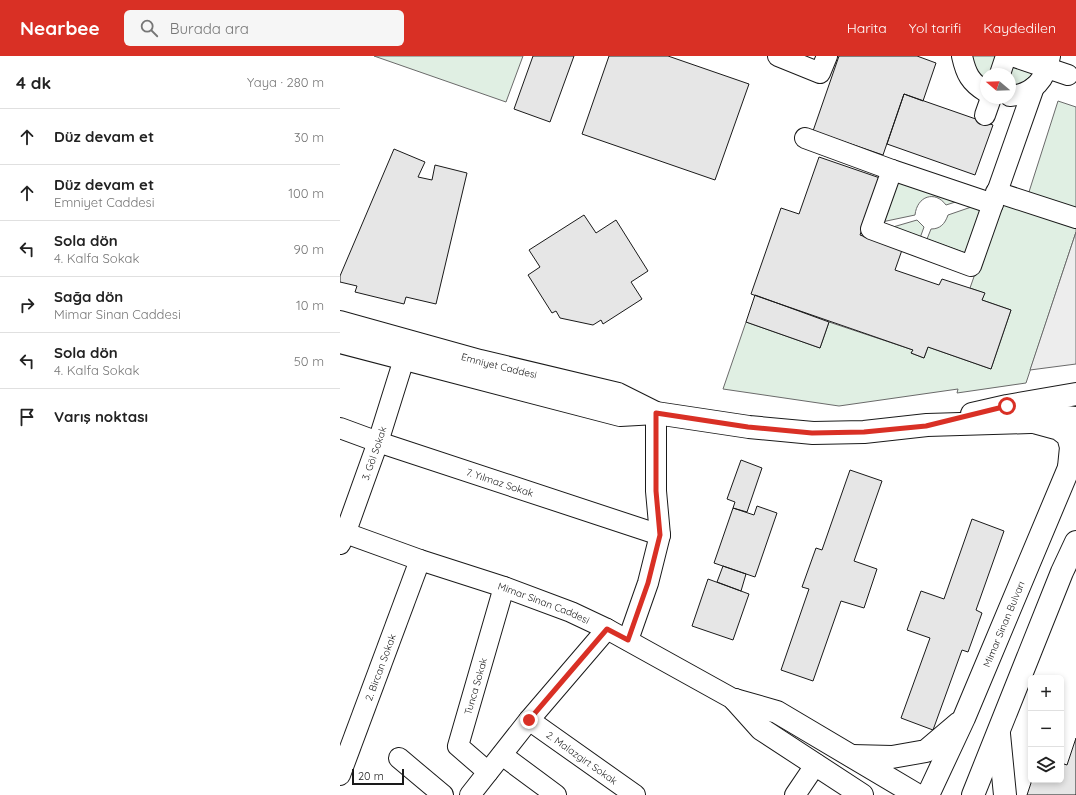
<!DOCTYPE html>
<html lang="tr">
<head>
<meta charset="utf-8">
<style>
	:root { --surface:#fff; --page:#f6f6f6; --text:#222; --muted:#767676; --line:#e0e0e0; --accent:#d93025 }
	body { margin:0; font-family:Quicksand,sans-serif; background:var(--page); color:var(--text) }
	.controls { position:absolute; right:12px; bottom:12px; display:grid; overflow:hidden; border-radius:6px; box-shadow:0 2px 6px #0003 }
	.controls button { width:36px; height:36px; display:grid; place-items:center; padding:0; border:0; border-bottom:1px solid var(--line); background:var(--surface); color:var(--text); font:20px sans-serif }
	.compass { position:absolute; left:640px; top:12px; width:36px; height:36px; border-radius:50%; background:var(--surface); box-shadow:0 2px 6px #0003; rotate:289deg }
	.scale { position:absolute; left:12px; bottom:10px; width:52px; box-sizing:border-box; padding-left:4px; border:2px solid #1a1a1a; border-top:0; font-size:11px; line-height:14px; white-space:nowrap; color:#1a1a1a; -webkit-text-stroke:3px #fff; paint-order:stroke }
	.stop { position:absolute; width:12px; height:12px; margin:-9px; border:3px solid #d93025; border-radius:50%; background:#fff }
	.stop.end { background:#d93025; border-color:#fff; box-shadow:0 1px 4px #0008 }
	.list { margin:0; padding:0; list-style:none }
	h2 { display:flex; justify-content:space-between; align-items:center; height:52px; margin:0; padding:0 16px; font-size:17px }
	h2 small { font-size:13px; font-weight:400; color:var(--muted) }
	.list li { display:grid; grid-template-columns:26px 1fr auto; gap:12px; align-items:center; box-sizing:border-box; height:56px; padding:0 16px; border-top:1px solid var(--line) }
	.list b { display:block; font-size:15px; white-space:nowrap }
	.list p { margin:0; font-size:13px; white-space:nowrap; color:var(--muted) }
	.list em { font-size:13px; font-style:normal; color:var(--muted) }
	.icon { flex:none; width:22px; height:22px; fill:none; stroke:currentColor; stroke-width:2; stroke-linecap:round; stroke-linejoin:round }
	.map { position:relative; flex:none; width:736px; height:739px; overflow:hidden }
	header { display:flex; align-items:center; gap:24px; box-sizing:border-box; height:56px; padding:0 20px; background:var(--accent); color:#fff }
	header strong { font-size:19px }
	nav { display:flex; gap:22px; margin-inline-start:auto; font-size:14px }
	.search { width:280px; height:36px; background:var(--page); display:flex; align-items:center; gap:10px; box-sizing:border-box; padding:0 14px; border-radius:6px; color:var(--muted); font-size:15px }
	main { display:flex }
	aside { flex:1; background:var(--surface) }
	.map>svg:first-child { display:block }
	.green { fill:#e0efe3; stroke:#6a6a6a }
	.parking { fill:#ededed; stroke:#6a6a6a }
	.building { fill:#e6e6e6; stroke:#1a1a1a }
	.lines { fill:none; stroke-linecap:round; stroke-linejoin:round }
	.minor-casing { stroke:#1a1a1a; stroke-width:22 }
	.major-casing { stroke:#1a1a1a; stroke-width:24 }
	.minor { stroke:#fff; stroke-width:20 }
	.major { stroke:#fff; stroke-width:22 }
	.route { stroke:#d93025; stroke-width:5 }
	.labels { text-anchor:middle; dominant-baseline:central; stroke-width:3; stroke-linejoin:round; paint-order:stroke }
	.street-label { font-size:10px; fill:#1a1a1a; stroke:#fff }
</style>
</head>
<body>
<header>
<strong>Nearbee</strong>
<div class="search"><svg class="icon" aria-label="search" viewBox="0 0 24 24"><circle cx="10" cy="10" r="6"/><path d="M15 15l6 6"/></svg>Burada ara</div>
<nav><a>Harita</a><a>Yol tarifi</a><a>Kaydedilen</a></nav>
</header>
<main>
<aside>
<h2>4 dk<small>Yaya · 280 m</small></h2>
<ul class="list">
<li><svg class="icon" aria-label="ahead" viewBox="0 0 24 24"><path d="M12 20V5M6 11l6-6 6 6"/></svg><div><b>Düz devam et</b></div><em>30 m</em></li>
<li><svg class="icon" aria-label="ahead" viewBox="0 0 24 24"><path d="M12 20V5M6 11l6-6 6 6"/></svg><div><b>Düz devam et</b><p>Emniyet Caddesi</p></div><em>100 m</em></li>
<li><svg class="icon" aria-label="left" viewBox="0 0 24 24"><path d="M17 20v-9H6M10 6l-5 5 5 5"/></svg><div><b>Sola dön</b><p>4. Kalfa Sokak</p></div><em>90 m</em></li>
<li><svg class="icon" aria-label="right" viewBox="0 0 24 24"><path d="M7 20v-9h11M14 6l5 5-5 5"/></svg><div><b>Sağa dön</b><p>Mimar Sinan Caddesi</p></div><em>10 m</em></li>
<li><svg class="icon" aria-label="left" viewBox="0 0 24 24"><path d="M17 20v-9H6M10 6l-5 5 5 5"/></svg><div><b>Sola dön</b><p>4. Kalfa Sokak</p></div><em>50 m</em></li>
<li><svg class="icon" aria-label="arrive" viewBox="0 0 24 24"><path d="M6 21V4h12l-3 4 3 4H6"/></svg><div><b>Varış noktası</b></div></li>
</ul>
</aside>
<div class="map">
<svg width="736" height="739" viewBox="0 0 736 739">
	<rect width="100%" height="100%" fill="#fff"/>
	<!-- green -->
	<path class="green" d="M 34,0 L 183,0 L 166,46 Z
		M 629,0 L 654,0 L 659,1 L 653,18 L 646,18 L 646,28 L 639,22 Z
		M 671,6 L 699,16 L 696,22 L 670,34 Z
		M 718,45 L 736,51 L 736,154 L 688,139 Z
		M 554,121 L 628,142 L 606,149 C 595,134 577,140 575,159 L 537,167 Z
		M 661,144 L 736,169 L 736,176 L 686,327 L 617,337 L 618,333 L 499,350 L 383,333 L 406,266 L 480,292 L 489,266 L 573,294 L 571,297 L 584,302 L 588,291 L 651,313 L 671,254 L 642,244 L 644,237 L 630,232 Z
		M 640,148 L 644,149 L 628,198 L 587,183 L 591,173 C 600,173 605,168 608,159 Z
		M 577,164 L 584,171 L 580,182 L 553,171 Z"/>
	<!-- parking -->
	<path class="parking" d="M 736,176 L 736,308 L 690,314 Z"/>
	<!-- building -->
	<path class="building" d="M 193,0 L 234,0 L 210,66 L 174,53 Z
		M 269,0 L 328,0 L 409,28 L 375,124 L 242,78 Z
		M 499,0 L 577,0 L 596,7 L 583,45 L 564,38 L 543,99 L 473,75 Z
		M 564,38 L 653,69 L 635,119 L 547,88 Z
		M 54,93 L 85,106 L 78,121 L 92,124 L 95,109 L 127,117 L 96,248 L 66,241 L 64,248 L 15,236 L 17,230 L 0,226 L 0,220 Z
		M 479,101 L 540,122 L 520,179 L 562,194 L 555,214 L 599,229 L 602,223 L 645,237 L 642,244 L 671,254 L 651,313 L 588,291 L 584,302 L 571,297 L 573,294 L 411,238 L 441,152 L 459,158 Z
		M 244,159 L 256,177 L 276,164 L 308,215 L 291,226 L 302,243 L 263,268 L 261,264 L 253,269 L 220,262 L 216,255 L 212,257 L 188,219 L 200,211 L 189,194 Z
		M 415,239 L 489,266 L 480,292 L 406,266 Z
		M 401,404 L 422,412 L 407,456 L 393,452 L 395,446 L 387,443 Z
		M 510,414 L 542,425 L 514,505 L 537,513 L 524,552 L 501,545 L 473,625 L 441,614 L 469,533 L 462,531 L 476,492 L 482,494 Z
		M 417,450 L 437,457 L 415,521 L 374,507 L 393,452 L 414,459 Z
		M 632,463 L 664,475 L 636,554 L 642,557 L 628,596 L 622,594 L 593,674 L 561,662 L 590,582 L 567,574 L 581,535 L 604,543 Z
		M 383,510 L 406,518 L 401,535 L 377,526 Z
		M 368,523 L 409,538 L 393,584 L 352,570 Z
		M 736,682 L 736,739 L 687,739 L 692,724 L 721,724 L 721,707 L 727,709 Z"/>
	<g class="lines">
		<!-- minor casing -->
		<g class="minor-casing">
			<g id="minor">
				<path d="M 438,0 L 480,17 L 487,0"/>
				<path d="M 622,0 C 626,18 630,26 646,36"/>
				<path d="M 672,0 L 728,19"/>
				<path d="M 660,18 L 666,0"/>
				<path d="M 670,40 C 694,38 706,23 710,0"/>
				<path d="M 645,59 L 651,42"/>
				<path d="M 465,82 L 552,114 L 531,173 L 631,210 L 694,31"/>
				<path d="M 552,114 L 653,148"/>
				<path d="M 656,136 L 736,162"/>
				<path id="s1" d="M 0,372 L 38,386 L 320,479"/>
				<path id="s2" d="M 0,475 L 80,504 L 164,531 L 231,556 L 267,573 L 395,644"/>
				<path id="s3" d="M 0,488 L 5,478 L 38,386 L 64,303"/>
				<path d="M 288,584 L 308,527 L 320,479 L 316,435 L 316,357"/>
				<path id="s4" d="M 189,664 L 295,739"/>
				<path d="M 162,699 L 216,739"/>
				<path d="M 59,702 L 103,739"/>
				<path id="s5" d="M 148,716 L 118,690 L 164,531"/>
				<path id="s6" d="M 0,719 L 80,504"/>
				<path d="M 130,739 L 189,664 L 267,573"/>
				<path d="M 455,739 L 476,708"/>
			</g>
		</g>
		<!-- major casing -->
		<g class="major-casing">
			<g id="major">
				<path id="s7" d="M 0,266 L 140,305 L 278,338 L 314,356"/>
				<path d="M 0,286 L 280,359 L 316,357 L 409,371 L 473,377 L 524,376 L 587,369 L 690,366 L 726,361 L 736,362"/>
				<path d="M 632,358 L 667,350 L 736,338"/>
				<path d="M 697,367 L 719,373 L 728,380 L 731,391 L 729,411"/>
				<path d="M 395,644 L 437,656 L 577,739"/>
				<path d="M 395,644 L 421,673 L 522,739"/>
				<path d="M 659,678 L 665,739"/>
				<path d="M 512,700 L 552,701 L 586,695 L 619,667"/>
				<path id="s8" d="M 588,739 L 624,662 L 736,395"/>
				<path d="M 633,739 L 722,516 L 736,486"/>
			</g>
		</g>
		<!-- minor -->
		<use href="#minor" class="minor"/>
		<!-- major -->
		<use href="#major" class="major"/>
	</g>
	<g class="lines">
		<!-- route -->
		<path class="route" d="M 189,664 L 267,573 L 288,584 L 308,527 L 320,479 L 316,435 L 316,357 L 408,371 L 472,377 L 524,376 L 586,370 L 667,350"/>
	</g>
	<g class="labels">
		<!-- street labels -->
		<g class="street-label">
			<text stroke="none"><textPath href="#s7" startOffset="165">Emniyet Caddesi</textPath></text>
			<text stroke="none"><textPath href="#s3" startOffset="97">3. Göl Sokak</textPath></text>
			<text stroke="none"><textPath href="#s1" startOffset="169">7. Yılmaz Sokak</textPath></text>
			<text stroke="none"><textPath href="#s2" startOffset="216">Mimar Sinan Caddesi</textPath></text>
			<text stroke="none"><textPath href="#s8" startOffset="187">Mimar Sinan Bulvarı</textPath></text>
			<text stroke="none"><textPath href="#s6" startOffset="115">2. Bircan Sokak</textPath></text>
			<text stroke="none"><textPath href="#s5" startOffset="102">Tunca Sokak</textPath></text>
			<text stroke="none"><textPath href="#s4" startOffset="65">2. Malazgirt Sokak</textPath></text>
		</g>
	</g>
</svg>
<div class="controls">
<button>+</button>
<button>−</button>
<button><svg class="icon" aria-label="layers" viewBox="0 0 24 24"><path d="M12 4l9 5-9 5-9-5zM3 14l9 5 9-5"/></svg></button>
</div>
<svg class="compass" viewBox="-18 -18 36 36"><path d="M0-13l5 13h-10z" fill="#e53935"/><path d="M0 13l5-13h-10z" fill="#767676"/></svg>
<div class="scale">20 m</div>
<div class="stop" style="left:667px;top:350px"></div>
<div class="stop end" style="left:189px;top:664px"></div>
</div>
</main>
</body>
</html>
